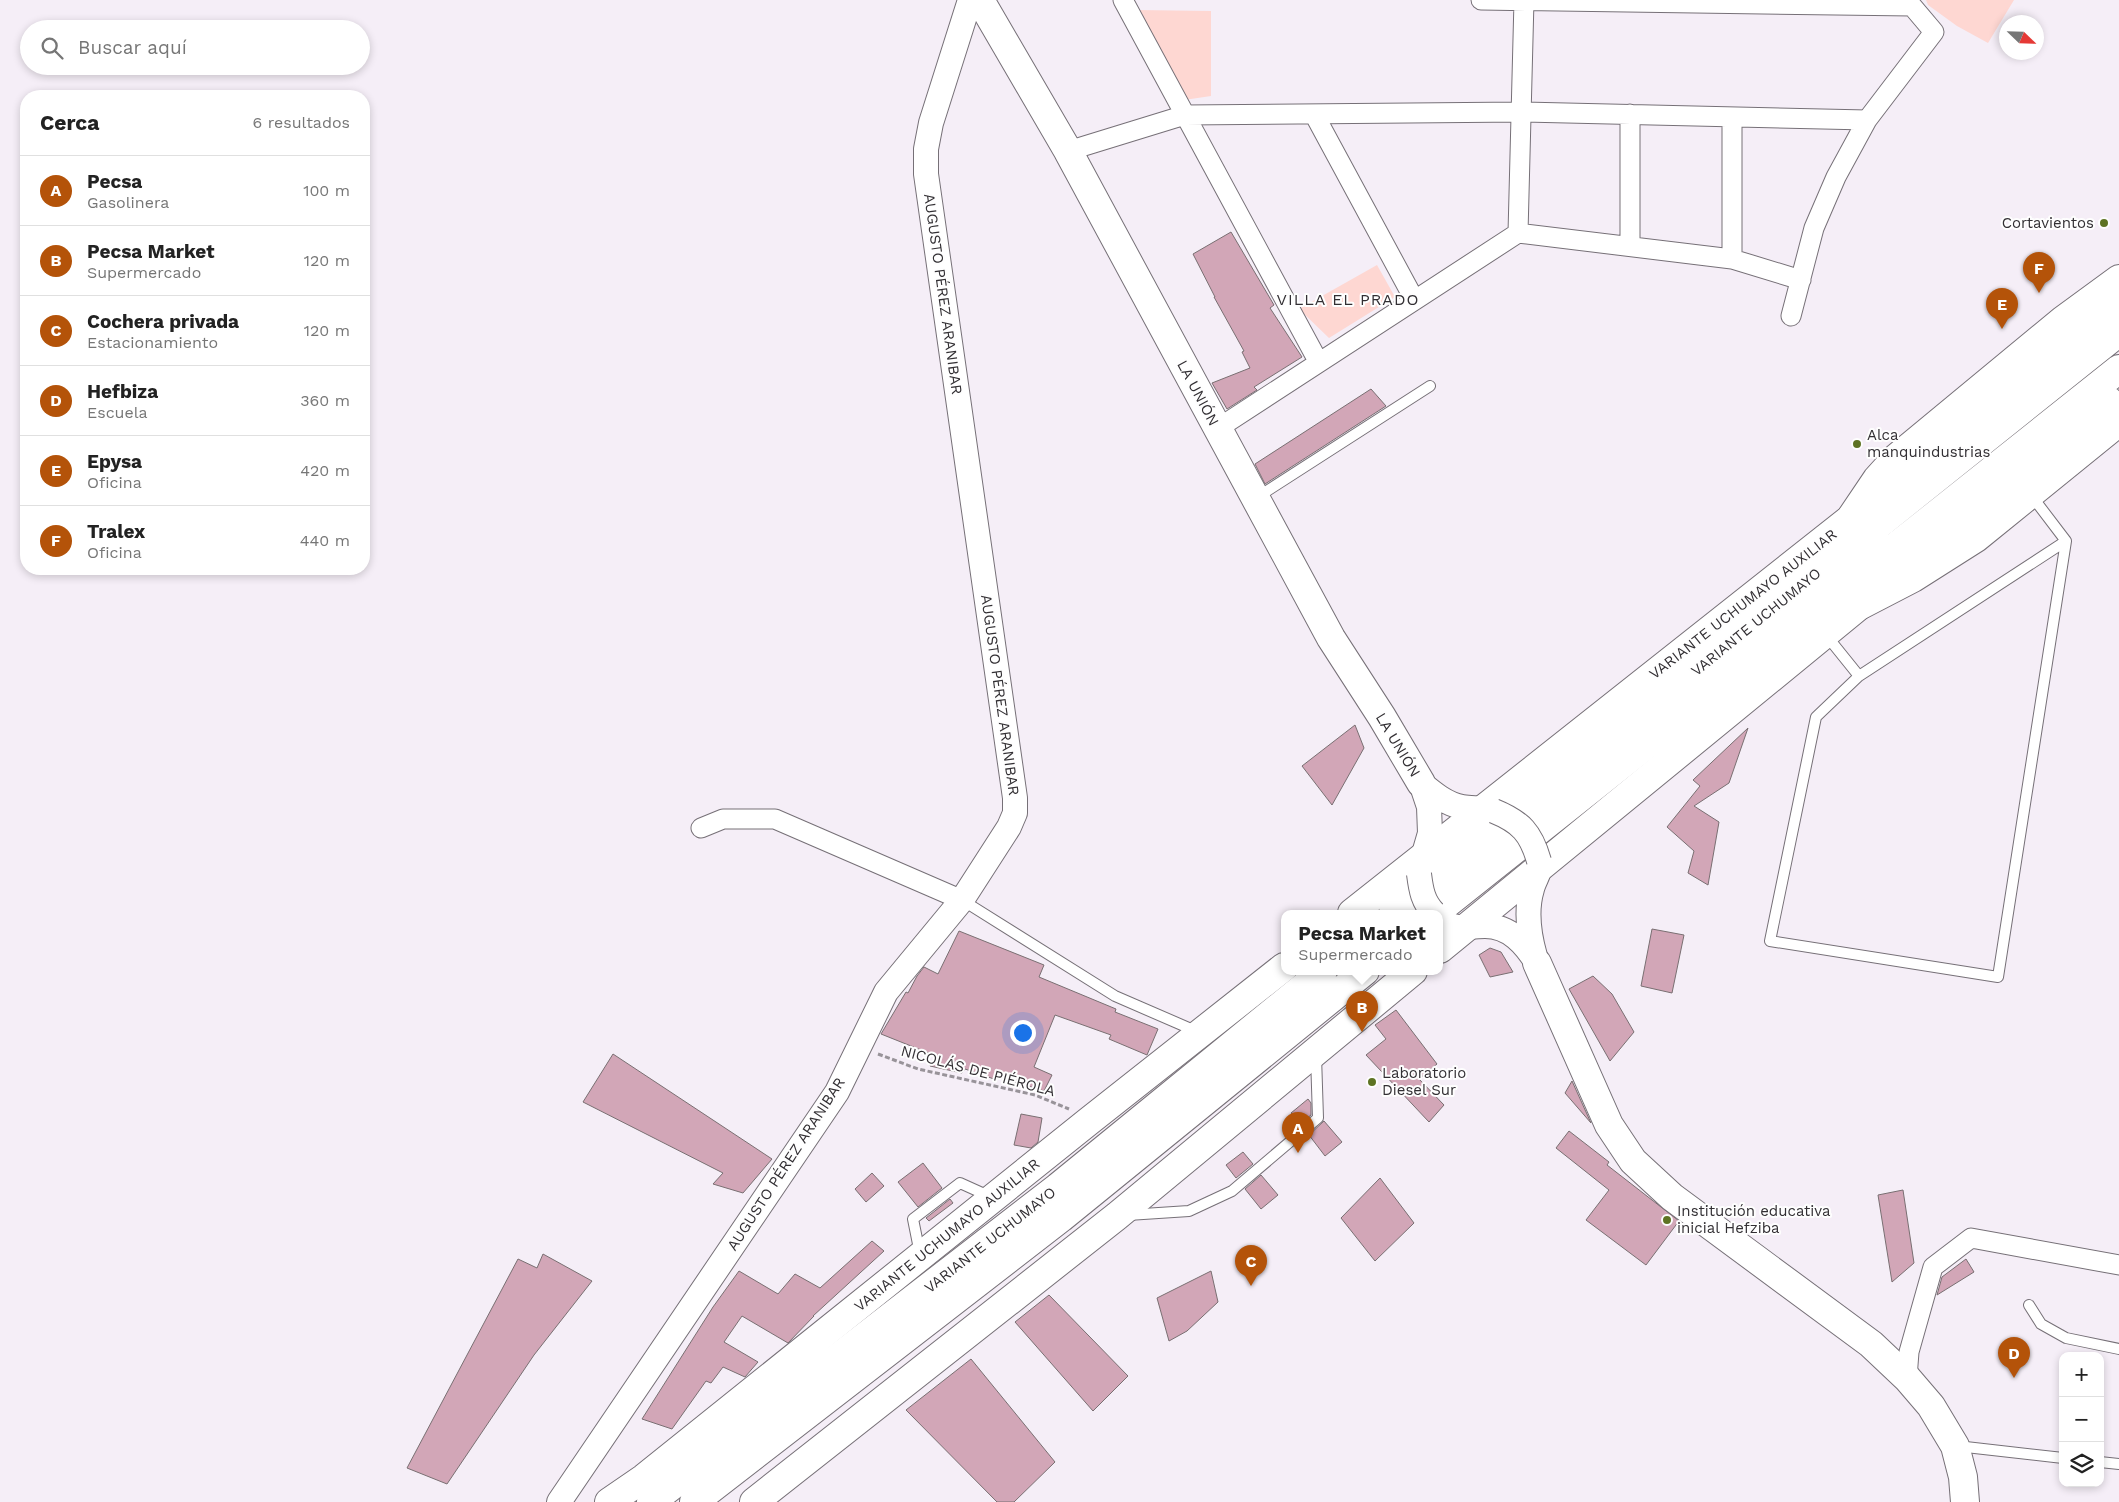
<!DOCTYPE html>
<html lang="es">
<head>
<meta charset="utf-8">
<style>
	:root { --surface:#fff; --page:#f6f6f6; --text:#222; --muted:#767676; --line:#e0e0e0; --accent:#b45309 }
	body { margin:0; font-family:"Work Sans",sans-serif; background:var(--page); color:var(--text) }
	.controls { position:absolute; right:15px; bottom:15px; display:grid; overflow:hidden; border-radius:10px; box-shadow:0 2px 8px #0003 }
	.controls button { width:45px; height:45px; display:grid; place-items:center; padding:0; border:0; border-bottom:1px solid var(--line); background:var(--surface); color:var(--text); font:25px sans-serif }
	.compass { position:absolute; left:1999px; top:15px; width:45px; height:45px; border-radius:50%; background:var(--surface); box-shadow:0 2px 8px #0003; rotate:113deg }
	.you { position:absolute; left:1022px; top:1032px; width:18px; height:18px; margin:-12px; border:4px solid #fff; border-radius:50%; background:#1a73e8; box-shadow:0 0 0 8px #1a73e833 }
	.badge { display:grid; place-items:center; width:32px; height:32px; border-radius:50%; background:var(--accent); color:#fff; font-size:16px; font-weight:700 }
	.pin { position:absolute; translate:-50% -41px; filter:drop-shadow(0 1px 2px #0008) }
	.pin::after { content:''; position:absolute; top:26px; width:18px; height:15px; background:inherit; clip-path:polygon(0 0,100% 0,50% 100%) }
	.popup { position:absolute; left:1281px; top:910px; width:162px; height:65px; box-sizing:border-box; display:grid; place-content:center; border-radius:10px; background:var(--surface); filter:drop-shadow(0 1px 4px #0005); font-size:16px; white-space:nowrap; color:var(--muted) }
	.popup b { font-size:19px; color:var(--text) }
	.popup::after { content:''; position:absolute; left:50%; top:100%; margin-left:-10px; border:10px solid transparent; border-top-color:var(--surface) }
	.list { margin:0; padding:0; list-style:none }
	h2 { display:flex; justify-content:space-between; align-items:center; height:65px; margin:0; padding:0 20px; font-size:21px }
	h2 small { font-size:16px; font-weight:400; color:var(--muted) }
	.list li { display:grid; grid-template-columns:32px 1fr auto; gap:15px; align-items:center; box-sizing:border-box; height:70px; padding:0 20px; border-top:1px solid var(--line) }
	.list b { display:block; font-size:19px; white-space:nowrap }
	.list p { margin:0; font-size:16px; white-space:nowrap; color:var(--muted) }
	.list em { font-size:16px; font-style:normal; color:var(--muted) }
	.icon { flex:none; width:28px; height:28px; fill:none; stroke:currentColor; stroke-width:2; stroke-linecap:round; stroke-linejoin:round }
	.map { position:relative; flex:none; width:2119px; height:1502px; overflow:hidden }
	.search { position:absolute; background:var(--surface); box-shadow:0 2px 8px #0003; left:20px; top:20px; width:350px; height:55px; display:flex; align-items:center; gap:12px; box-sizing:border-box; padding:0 18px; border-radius:28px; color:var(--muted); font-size:19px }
	.panel { position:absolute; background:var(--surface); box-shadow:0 2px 8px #0003; left:20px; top:90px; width:350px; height:485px; border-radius:20px }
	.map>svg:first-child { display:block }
	.green { fill:#fed7d2 }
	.building { fill:#d2a6b7; stroke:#796f72 }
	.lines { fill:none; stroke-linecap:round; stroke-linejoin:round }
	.service-casing { stroke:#767077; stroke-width:12 }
	.minor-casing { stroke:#767077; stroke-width:21 }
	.tertiary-casing { stroke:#767077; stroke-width:26 }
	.secondary-casing { stroke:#767077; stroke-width:30 }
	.motorway-casing { stroke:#767077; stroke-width:30 }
	.path { stroke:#989399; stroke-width:3; stroke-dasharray:5 2.5; stroke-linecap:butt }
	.service { stroke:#fff; stroke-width:10 }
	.minor { stroke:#fff; stroke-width:19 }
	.tertiary { stroke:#fff; stroke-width:24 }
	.secondary { stroke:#fff; stroke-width:28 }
	.motorway { stroke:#fff; stroke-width:28 }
	.tertiary-bridge-casing { stroke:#767077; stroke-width:26; stroke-linecap:butt }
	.tertiary-bridge { stroke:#fff; stroke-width:24 }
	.poi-dot { fill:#5e7323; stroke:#fefefe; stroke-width:2 }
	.labels { text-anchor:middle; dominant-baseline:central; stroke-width:4; stroke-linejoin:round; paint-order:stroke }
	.poi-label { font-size:15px; fill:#322f33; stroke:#fefefe; text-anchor:start }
	.street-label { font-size:15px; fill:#322f33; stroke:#fefefe }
	.neighbourhood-label { font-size:16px; letter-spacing:1px; fill:#322f33; stroke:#fefefe }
</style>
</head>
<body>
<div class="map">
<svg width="2119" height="1502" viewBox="0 0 2119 1502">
	<rect width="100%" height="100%" fill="#f5eef7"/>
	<!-- green -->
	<path class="green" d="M 1926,0 L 2014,0 L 1988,43 L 1957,26 L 1928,5 Z
		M 1136,10 L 1211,11 L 1211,96 L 1184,100 Z
		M 1377,265 L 1395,297 L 1329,338 L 1299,309 Z"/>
	<!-- building -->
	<path class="building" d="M 1231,232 L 1274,305 L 1270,308 L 1302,357 L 1254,387 L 1257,390 L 1227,409 L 1212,383 L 1250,368 L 1242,352 L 1244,351 L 1214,297 L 1215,297 L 1193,254 Z
		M 1371,389 L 1386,406 L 1265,484 L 1255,464 Z
		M 1355,725 L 1364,748 L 1332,805 L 1302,766 Z
		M 1748,728 L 1729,783 L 1694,806 L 1719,822 L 1708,885 L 1688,873 L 1694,851 L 1667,827 L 1700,786 L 1693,780 Z
		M 1652,929 L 1684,935 L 1672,993 L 1641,986 Z
		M 959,931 L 1044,965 L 1039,977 L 1116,1009 L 1115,1012 L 1158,1029 L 1147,1055 L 1109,1039 L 1111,1035 L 1055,1015 L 1034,1067 L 1052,1075 L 1044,1091 L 995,1076 L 994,1079 L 965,1069 L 962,1073 L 930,1066 L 936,1056 L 881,1034 L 906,992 L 908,993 L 917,976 L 924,967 L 938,974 Z
		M 1490,948 L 1501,952 L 1513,972 L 1490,977 L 1479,955 Z
		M 1593,976 L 1612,994 L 1634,1032 L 1610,1061 L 1569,989 Z
		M 1396,1010 L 1437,1064 L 1419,1079 L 1444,1105 L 1429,1122 L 1366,1055 L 1386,1039 L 1375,1025 Z
		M 613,1054 L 772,1159 L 743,1193 L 713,1184 L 723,1173 L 583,1102 Z
		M 1572,1081 L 1591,1123 L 1565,1093 Z
		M 1308,1099 L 1311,1103 L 1311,1115 L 1300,1124 L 1291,1113 Z
		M 1021,1114 L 1042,1118 L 1038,1142 L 1031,1148 L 1014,1145 Z
		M 1324,1121 L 1342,1142 L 1325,1156 L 1309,1135 Z
		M 1569,1131 L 1609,1162 L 1607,1165 L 1679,1221 L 1646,1265 L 1586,1220 L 1609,1190 L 1556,1148 Z
		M 1243,1152 L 1253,1164 L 1236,1178 L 1226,1165 Z
		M 923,1163 L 942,1188 L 918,1207 L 898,1182 Z
		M 872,1173 L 884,1186 L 866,1202 L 855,1189 Z
		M 1261,1175 L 1278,1195 L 1261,1209 L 1245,1189 Z
		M 1380,1178 L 1414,1223 L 1375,1261 L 1341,1218 Z
		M 1903,1190 L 1914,1263 L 1892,1282 L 1878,1195 Z
		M 950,1199 L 953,1203 L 929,1221 L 926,1218 Z
		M 872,1241 L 884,1251 L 813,1316 L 814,1316 L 788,1343 L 742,1316 L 724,1342 L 758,1362 L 745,1377 L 723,1367 L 711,1383 L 706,1381 L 672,1429 L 642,1419 L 713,1307 L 739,1271 L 778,1294 L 795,1274 L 820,1288 Z
		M 543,1254 L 592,1281 L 534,1355 L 447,1484 L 407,1468 L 518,1259 L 537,1268 Z
		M 1966,1259 L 1974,1272 L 1937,1295 L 1942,1277 Z
		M 1211,1271 L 1218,1302 L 1187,1331 L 1169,1341 L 1157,1298 Z
		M 1049,1295 L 1128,1376 L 1093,1411 L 1015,1322 Z
		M 971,1359 L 1055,1462 L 1014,1502 L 997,1502 L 906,1410 Z"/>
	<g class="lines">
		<!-- service casing -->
		<g class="service-casing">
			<path id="service" d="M 1256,498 L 1430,386
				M 1826,635 L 1859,676 L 1816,717 L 1770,941 L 1998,977 L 2066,541 L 2031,495
				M 1859,676 L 2066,541
				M 962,900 L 1115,996 L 1198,1032
				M 1128,1215 L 1189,1211 L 1232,1191 L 1318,1118 L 1316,1056
				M 920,1254 L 913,1219 L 960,1183 L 991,1197
				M 2029,1305 L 2041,1324 L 2066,1338 L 2119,1349
				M 1957,1446 L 2063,1458
				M 2100,1462 L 2119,1464"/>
		</g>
		<!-- minor casing -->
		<g class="minor-casing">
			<path id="minor" d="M 1123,0 L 1318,361
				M 1481,0 L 1912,6
				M 1314,114 L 1414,299
				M 1068,151 L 1185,115 L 1521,112 L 1867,120
				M 1518,233 L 1524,0
				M 1630,246 L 1630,114
				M 1732,259 L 1732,117
				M 1791,316 L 1814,228 L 1836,177 L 1867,120 L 1934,32 L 1907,0
				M 1217,429 L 1518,233 L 1732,259 L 1801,280
				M 701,828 L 723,819 L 775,819 L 962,900
				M 1907,1378 L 1909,1352 L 1933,1267 L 1971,1238 L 2119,1265"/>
		</g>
		<!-- tertiary casing -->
		<g class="tertiary-casing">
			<path id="tertiary" d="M 1421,783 L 1429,807 L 1430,833 L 1421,864
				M 1421,783 C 1433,793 1446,804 1462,807 C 1473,809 1483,807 1494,811
				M 1440,919 C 1460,932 1463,926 1485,926 C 1510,926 1525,944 1537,963
				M 1535,956 C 1529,935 1525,912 1532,889 C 1534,880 1541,872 1540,863
				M 559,1502 L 837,1092 L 886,992 L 962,900 L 1009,827 L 1015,813 L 1015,798 L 926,174 L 926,149 L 931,123 L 970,0"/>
		</g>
		<!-- secondary casing -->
		<g class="secondary-casing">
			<path id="secondary" d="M 980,0 L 1068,151 L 1331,638 L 1382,717 L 1421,783
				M 1352,913 L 1850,519 L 1877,479 L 1896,458 L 2063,320 L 2119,279
				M 1440,949 L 1859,606 L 1913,578 L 1976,538 L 2119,422
				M 1537,963 L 1609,1125 L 1633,1161 L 1672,1197 L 1871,1344 L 1907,1378 L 1931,1406 L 1955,1446 L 1963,1477 L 1965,1502
				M 609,1502 L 644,1478 L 1089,1121 L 1284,967
				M 754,1502 L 1117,1216 L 1413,971"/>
		</g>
		<!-- motorway casing -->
		<g class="motorway-casing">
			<path id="motorway" d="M 1850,519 L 2119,303
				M 1859,606 L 2109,401
				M 1393,913 L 2119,332
				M 1435,913 L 2119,369
				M 651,1502 L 1058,1187 L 1323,971
				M 694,1502 L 1061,1218 L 1365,971"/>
		</g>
		<!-- path -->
		<path class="path" d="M 878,1054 L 918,1069 L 1035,1095 L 1069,1109"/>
		<!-- service -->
		<use href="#service" class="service"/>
		<!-- minor -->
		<use href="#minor" class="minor"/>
		<!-- tertiary -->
		<use href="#tertiary" class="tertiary"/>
		<!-- secondary -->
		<use href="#secondary" class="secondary"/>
		<!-- motorway -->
		<use href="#motorway" class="motorway"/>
		<!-- tertiary-bridge casing -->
		<g class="tertiary-bridge-casing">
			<path id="tertiary-bridge" d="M 1494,811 C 1521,822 1531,833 1539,861
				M 1419,874 C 1421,890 1423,902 1434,913"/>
		</g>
		<!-- tertiary-bridge -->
		<use href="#tertiary-bridge" class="tertiary-bridge"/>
	</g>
	<!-- markers -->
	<g class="poi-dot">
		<circle cx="2104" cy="223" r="5"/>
		<circle cx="1857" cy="444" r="5"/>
		<circle cx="1372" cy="1082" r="5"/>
		<circle cx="1667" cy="1220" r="5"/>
	</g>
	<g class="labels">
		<!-- poi labels -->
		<g class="poi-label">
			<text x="2094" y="223" text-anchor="end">Cortavientos</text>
			<text x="1867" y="435">Alca<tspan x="1867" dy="17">manquindustrias</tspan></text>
			<text x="1382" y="1073">Laboratorio<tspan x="1382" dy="17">Diesel Sur</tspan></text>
			<text x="1677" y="1211">Institución educativa<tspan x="1677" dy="17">inicial Hefziba</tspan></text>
		</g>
		<!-- street labels -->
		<g class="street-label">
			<text transform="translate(943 294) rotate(82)">AUGUSTO PÉREZ ARANIBAR</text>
			<text transform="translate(1198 393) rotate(62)">LA UNIÓN</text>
			<text transform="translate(1743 604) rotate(-38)">VARIANTE UCHUMAYO AUXILIAR</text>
			<text transform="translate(1756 622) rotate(-39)">VARIANTE UCHUMAYO</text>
			<text transform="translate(1000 695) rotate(82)">AUGUSTO PÉREZ ARANIBAR</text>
			<text transform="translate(1398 745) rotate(59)">LA UNIÓN</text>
			<text transform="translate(978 1071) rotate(15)">NICOLÁS DE PIÉROLA</text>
			<text transform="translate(786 1164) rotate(-57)">AUGUSTO PÉREZ ARANIBAR</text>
			<text transform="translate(947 1235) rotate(-39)">VARIANTE UCHUMAYO AUXILIAR</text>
			<text transform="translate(990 1240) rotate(-38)">VARIANTE UCHUMAYO</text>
		</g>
		<!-- neighbourhood labels -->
		<g class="neighbourhood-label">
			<text x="1348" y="299">VILLA EL PRADO</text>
		</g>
	</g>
</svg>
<div class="controls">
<button>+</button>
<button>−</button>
<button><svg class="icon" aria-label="layers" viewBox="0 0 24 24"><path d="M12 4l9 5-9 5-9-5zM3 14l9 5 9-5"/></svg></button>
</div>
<svg class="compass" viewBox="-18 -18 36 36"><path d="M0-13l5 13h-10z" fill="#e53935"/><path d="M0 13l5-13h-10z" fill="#767676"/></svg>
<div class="you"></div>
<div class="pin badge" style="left:1298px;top:1153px">A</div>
<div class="pin badge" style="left:1362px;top:1032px">B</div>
<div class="popup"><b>Pecsa Market</b>Supermercado</div>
<div class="pin badge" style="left:1251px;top:1286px">C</div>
<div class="pin badge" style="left:2014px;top:1378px">D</div>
<div class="pin badge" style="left:2002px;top:329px">E</div>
<div class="pin badge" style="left:2039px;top:293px">F</div>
<div class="search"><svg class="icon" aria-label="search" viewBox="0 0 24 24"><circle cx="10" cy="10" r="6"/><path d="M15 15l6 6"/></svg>Buscar aquí</div>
<section class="panel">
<h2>Cerca<small>6 resultados</small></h2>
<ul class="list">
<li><span class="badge">A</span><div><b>Pecsa</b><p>Gasolinera</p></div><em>100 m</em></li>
<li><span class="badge">B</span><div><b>Pecsa Market</b><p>Supermercado</p></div><em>120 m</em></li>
<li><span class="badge">C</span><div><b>Cochera privada</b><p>Estacionamiento</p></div><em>120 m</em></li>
<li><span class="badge">D</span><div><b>Hefbiza</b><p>Escuela</p></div><em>360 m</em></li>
<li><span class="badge">E</span><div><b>Epysa</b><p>Oficina</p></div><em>420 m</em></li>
<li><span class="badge">F</span><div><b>Tralex</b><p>Oficina</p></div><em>440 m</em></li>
</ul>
</section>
</div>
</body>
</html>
